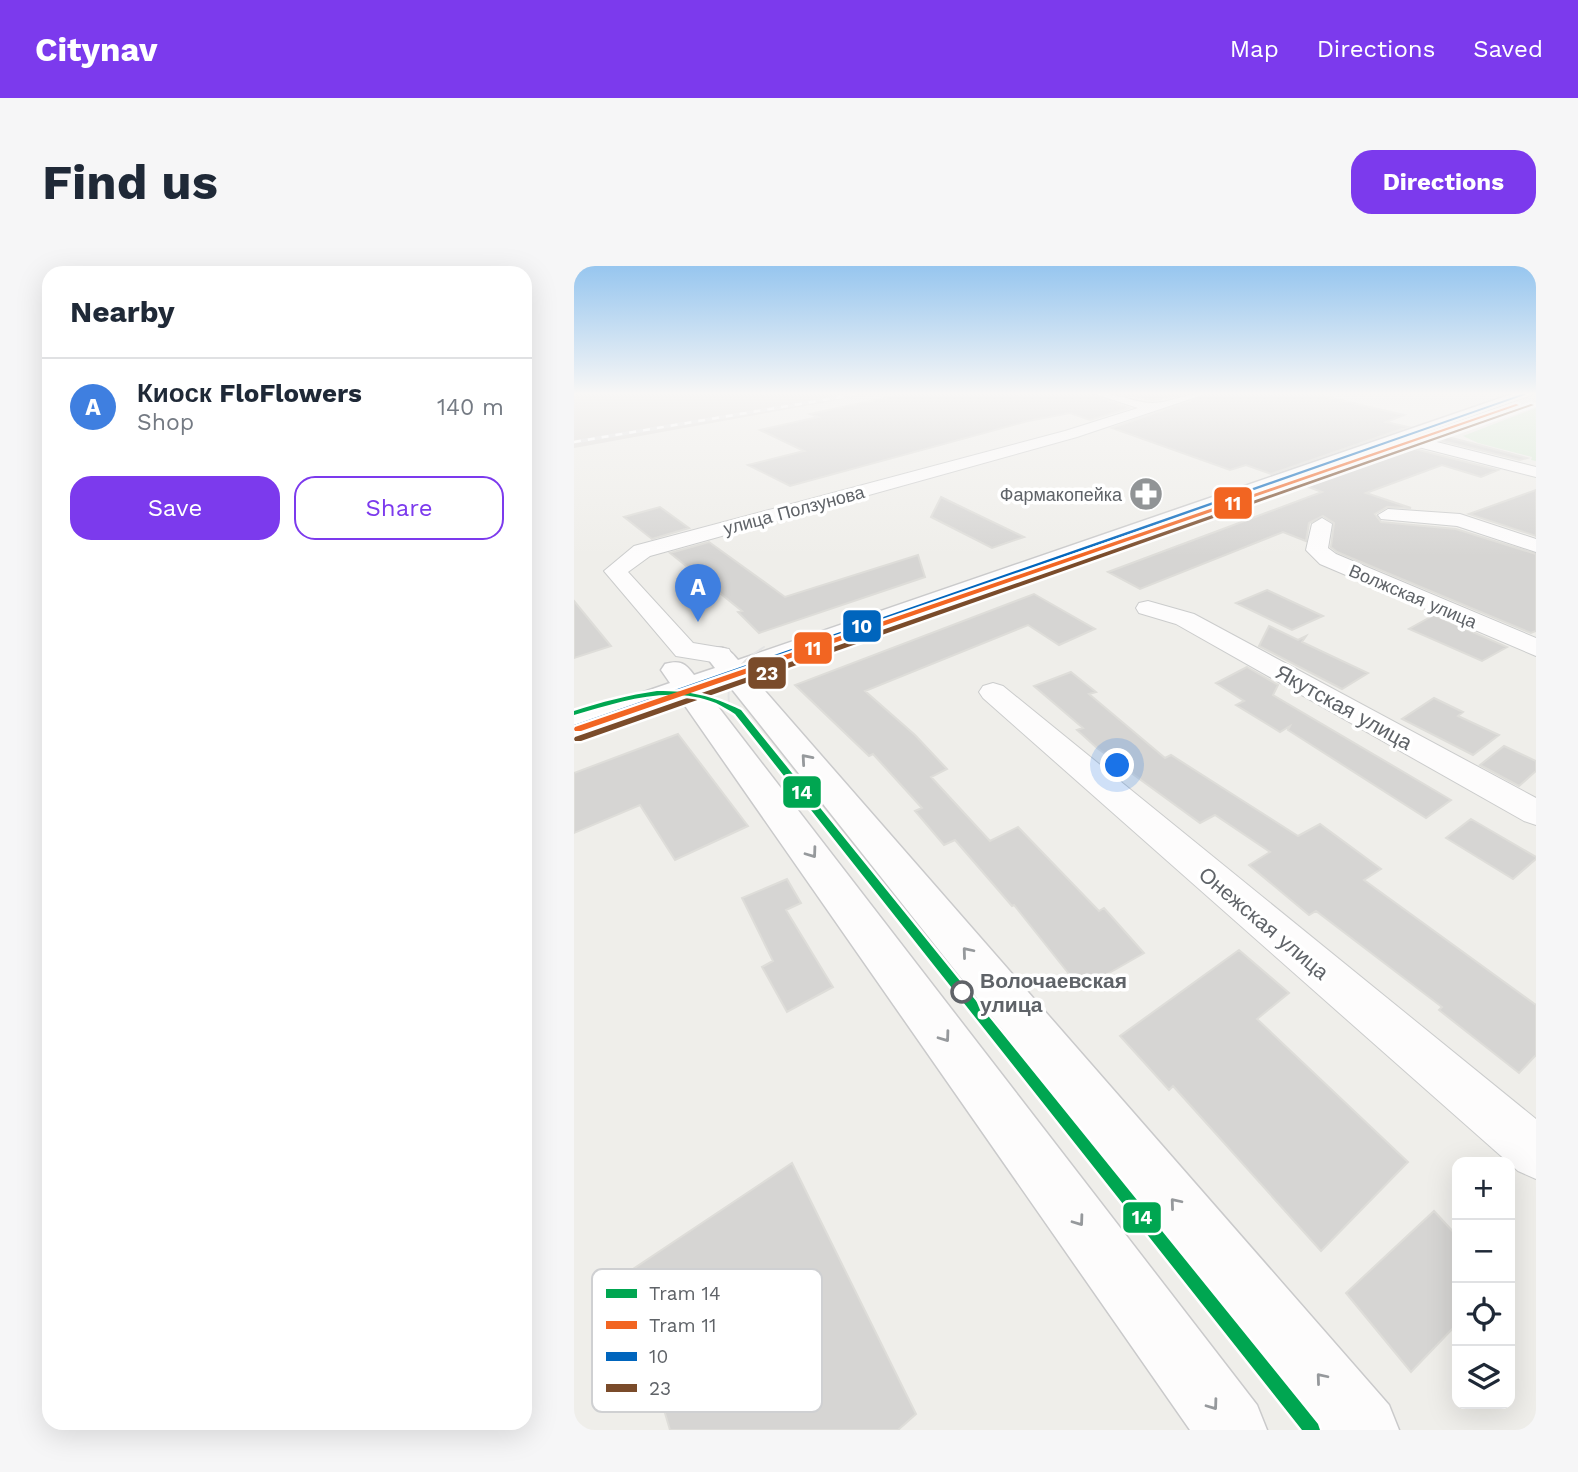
<!DOCTYPE html>
<html lang="en">
<head>
<meta charset="utf-8">
<style>
	:root { --surface:#fff; --page:#f6f6f7; --text:#1f2937; --muted:#747a83; --line:#e0e1e3; --accent:#7c3aed }
	body { margin:0; font-family:"Work Sans",sans-serif; background:var(--page); color:var(--text) }
	.controls { position:absolute; right:21px; bottom:21px; display:grid; overflow:hidden; border-radius:14px; box-shadow:0 7px 28px #0002 }
	.controls button { width:63px; height:63px; display:grid; place-items:center; padding:0; border:0; border-bottom:2px solid var(--line); background:var(--surface); color:var(--text); font:35px sans-serif }
	.you { position:absolute; left:544px; top:500px; width:24px; height:24px; margin:-18px; border:5px solid #fff; border-radius:50%; background:#1a73e8; box-shadow:0 0 0 10px #1a73e833 }
	.badge { display:grid; place-items:center; width:46px; height:46px; border-radius:50%; background:var(--accent); color:#fff; font-size:23px; font-weight:700 }
	.pin { position:absolute; translate:-50% -58px; filter:drop-shadow(0 2px 4px #0008) }
	.pin::after { content:''; position:absolute; top:37px; width:24px; height:21px; background:inherit; clip-path:polygon(0 0,100% 0,50% 100%) }
	.list { margin:0; padding:0; list-style:none }
	h2 { display:flex; justify-content:space-between; align-items:center; height:91px; margin:0; padding:0 28px; font-size:30px }
	h2 small { font-size:23px; font-weight:400; color:var(--muted) }
	.list li { display:grid; grid-template-columns:46px 1fr auto; gap:21px; align-items:center; box-sizing:border-box; height:98px; padding:0 28px; border-top:2px solid var(--line) }
	.list b { display:block; font-size:26px; white-space:nowrap }
	.list p { margin:0; font-size:23px; white-space:nowrap; color:var(--muted) }
	.list em { font-size:23px; font-style:normal; color:var(--muted) }
	.actions { display:flex; gap:14px; padding:21px 28px }
	.actions a { flex:1; padding:16px 0; border:2px solid var(--accent); border-radius:21px; text-align:center; font-size:24px; color:var(--accent) }
	.actions .main { background:var(--accent); color:#fff }
	.icon { flex:none; width:38px; height:38px; fill:none; stroke:currentColor; stroke-width:2; stroke-linecap:round; stroke-linejoin:round }
	.map { position:relative; flex:none; width:962px; height:1164px; overflow:hidden; border-radius:21px }
	header { display:flex; align-items:center; gap:42px; box-sizing:border-box; height:98px; padding:0 35px; background:var(--accent); color:#fff }
	header strong { font-size:33px }
	nav { display:flex; gap:38px; margin-inline-start:auto; font-size:24px }
	.intro { display:flex; align-items:center; justify-content:space-between; box-sizing:border-box; height:168px; padding:0 42px }
	h1 { margin:0; font-size:49px }
	.button { padding:18px 32px; border-radius:21px; background:var(--accent); color:#fff; font-size:24px; font-weight:700 }
	main { display:flex; gap:42px; padding:0 42px }
	aside { flex:1; background:var(--surface); border-radius:21px; box-shadow:0 7px 28px #0002 }
	.map>svg:first-child { display:block }
	.industrial { fill:#dfddda }
	.green { fill:#d8ebd6 }
	.building { fill:#d6d5d3; stroke:#deddd9; stroke-width:2 }
	.lines { fill:none; stroke-linecap:round; stroke-linejoin:round }
	.street-casing { stroke:#cbcccc; stroke-width:2 }
	.secondary-casing { stroke:#cacacb; stroke-width:3 }
	.street { fill:#fdfcfc; fill-rule:evenodd }
	.secondary { fill:#fdfcfc; fill-rule:evenodd }
	.tram { stroke:#e4e4e4; stroke-width:2 }
	.rail-casing { stroke:#e4e4e4; stroke-width:3.5 }
	.rail { stroke:#fff; stroke-width:2.5; stroke-dasharray:7; stroke-linecap:butt }
	.bus-1-casing { stroke:#fff; stroke-width:5 }
	.bus-2-casing { stroke:#fff; stroke-width:5 }
	.bus-1 { fill:#0065bd; fill-rule:evenodd }
	.bus-2 { fill:#7a4b2a; fill-rule:evenodd }
	.tram-1-casing { stroke:#fff; stroke-width:5 }
	.tram-2-casing { stroke:#fff; stroke-width:5 }
	.tram-1 { fill:#00a651; fill-rule:evenodd }
	.tram-2 { fill:#f26522; fill-rule:evenodd }
	.oneway { stroke:#96999c }
	.stop-dot { fill:#fff; stroke:#5f6368; stroke-width:3.5 }
	.labels { text-anchor:middle; dominant-baseline:central; stroke-width:7; stroke-linejoin:round; paint-order:stroke }
	.far-poi-label { font-size:18px; fill:#5f6368; stroke:#fff; text-anchor:end }
	.far-street-label { font-size:18px; fill:#5f6368; stroke:#fff }
	.street-label { font-size:21px; fill:#5f6368; stroke:#fff }
	.stop-label { font-size:21px; font-weight:bold; fill:#5f6368; stroke:#fff; text-anchor:start }
	.key { fill:#fff; stroke:#cfd0d2; stroke-width:2 }
	.key-label { font-size:19px; fill:#5f6368 }
	.line-badge { stroke:#fff; stroke-width:2.5 }
	.badge-label { font-size:19px; text-anchor:middle; font-weight:bold; fill:#fff }
</style>
</head>
<body>
<header>
<strong>Citynav</strong>
<nav><a>Map</a><a>Directions</a><a>Saved</a></nav>
</header>
<div class="intro"><h1>Find us</h1><a class="button">Directions</a></div>
<main>
<aside>
<h2>Nearby<small></small></h2>
<ul class="list">
<li><span class="badge" style="background:#3f7fe0">A</span><div><b>Киоск FloFlowers</b><p>Shop</p></div><em>140 m</em></li>
</ul>
<div class="actions"><a class="main">Save</a><a>Share</a></div>
</aside>
<div class="map">
<svg width="962" height="1164" viewBox="0 0 962 1164">
	<rect width="100%" height="100%" fill="#efeeea"/>
	<!-- industrial -->
	<path class="industrial" d="M 0,127 L 303,127 L 0,182 Z"/>
	<!-- green -->
	<path class="green" d="M 962,142 L 962,195 L 957,194 L 958,191 L 904,177 L 889,170 Z"/>
	<!-- building -->
	<path class="building" d="M 333,127 L 515,127 L 555,142 L 516,154 L 496,147 L 454,155 L 216,220 L 174,199 L 230,185 L 186,164 L 244,151 L 236,148 Z
		M 542,127 L 614,127 L 579,134 Z
		M 637,127 L 736,127 L 830,149 L 812,156 L 834,161 L 697,208 L 672,199 L 656,204 L 538,162 Z
		M 858,167 L 905,179 L 953,192 L 946,194 L 849,170 Z
		M 825,179 L 924,204 L 907,211 L 868,199 L 792,227 L 837,242 L 813,241 L 801,248 L 807,256 L 882,263 L 962,288 L 962,365 L 957,367 L 763,286 L 757,281 L 760,257 L 749,250 L 735,257 L 732,275 L 709,266 L 566,323 L 534,306 L 748,226 L 721,216 Z
		M 962,224 L 962,270 L 895,248 Z
		M 367,231 L 450,271 L 418,282 L 357,251 Z
		M 86,241 L 115,262 L 78,273 L 50,251 Z
		M 135,276 L 211,331 L 344,289 L 351,311 L 185,367 L 164,346 L 168,345 L 96,287 Z
		M 693,324 L 749,350 L 718,364 L 662,337 Z
		M 460,328 L 521,363 L 485,379 L 454,359 L 291,425 L 341,469 L 373,503 L 357,511 L 416,575 L 444,561 L 525,645 L 530,642 L 570,687 L 507,723 L 440,639 L 438,640 L 381,574 L 370,579 L 341,545 L 348,542 L 299,488 L 295,490 L 221,419 Z
		M 0,335 L 37,380 L 0,392 Z
		M 860,349 L 933,381 L 908,395 L 835,363 Z
		M 695,360 L 724,374 L 732,370 L 728,376 L 794,407 L 768,423 L 685,380 Z
		M 673,401 L 704,419 L 699,429 L 877,534 L 852,552 L 714,464 L 716,460 L 706,466 L 662,439 L 670,435 L 642,417 Z
		M 497,406 L 522,426 L 515,428 L 591,492 L 597,489 L 724,570 L 746,558 L 807,603 L 790,614 L 962,739 L 962,789 L 945,807 L 865,744 L 868,741 L 742,645 L 735,649 L 675,599 L 696,586 L 641,549 L 626,557 L 523,482 L 503,464 L 509,462 L 460,420 Z
		M 860,432 L 889,446 L 884,450 L 925,469 L 899,489 L 828,453 Z
		M 104,468 L 174,560 L 101,594 L 66,539 L 0,567 L 0,507 Z
		M 930,480 L 962,495 L 962,505 L 945,520 L 906,499 Z
		M 897,553 L 962,591 L 962,593 L 939,613 L 872,572 Z
		M 213,613 L 227,637 L 212,644 L 259,721 L 213,746 L 188,701 L 199,695 L 168,632 Z
		M 665,684 L 715,727 L 683,753 L 834,896 L 747,985 L 599,820 L 595,824 L 546,770 Z
		M 218,897 L 342,1148 L 324,1164 L 96,1164 L 50,1009 Z
		M 860,945 L 883,970 L 883,1058 L 837,1106 L 772,1027 Z"/>
	<g class="lines">
		<!-- street casing -->
		<g class="street-casing">
			<path id="street" d="M 518,127 C 542,126 561,137 579,137 C 595,137 612,127 634,127 L 503,171 L 76,290 L 54,306 L 119,377 L 155,383 L 158,389 L 155,395 L 145,397 L 102,390 L 30,305 L 60,280 L 491,165 L 564,142 Z
				M 827,167 L 962,201 L 962,211 L 821,175 L 819,172 Z
				M 814,243 L 886,248 L 962,273 L 962,286 L 883,260 L 807,253 L 804,249 Z
				M 748,252 L 758,258 L 754,282 L 762,288 L 962,372 L 962,390 L 746,298 L 732,284 L 738,258 Z
				M 574,335 L 620,348 L 962,532 L 962,559 L 950,555 L 602,358 L 565,347 L 562,342 L 565,337 Z
				M 419,417 L 429,420 L 962,853 L 962,913 L 944,905 L 409,432 L 405,426 L 409,420 Z"/>
		</g>
		<!-- secondary casing -->
		<g class="secondary-casing">
			<path id="secondary" d="M 941,127 L 961,127 L 177,409 L 815,1139 L 825,1164 L 746,1164 L 153,417 L 132,425 L 683,1139 L 693,1164 L 616,1164 L 107,434 L 0,471 L 0,450 L 96,417 L 87,404 L 91,398 C 106,394 111,397 120,409 L 141,402 L 131,389 L 135,383 C 150,379 155,383 164,394 Z"/>
		</g>
		<!-- street -->
		<use href="#street" class="street"/>
		<!-- secondary -->
		<use href="#secondary" class="secondary"/>
		<!-- tram -->
		<path class="tram" d="M 158,448 C 147,418 164,396 190,381"/>
		<!-- rail casing -->
		<g class="rail-casing">
			<path id="rail" d="M 0,176 L 291,127"/>
		</g>
		<!-- rail -->
		<use href="#rail" class="rail"/>
		<!-- bus-1 casing -->
		<g class="bus-1-casing">
			<path id="bus-1" d="M 951,127 L 956,127 L 0,463 L 0,459 Z"/>
		</g>
		<!-- bus-2 casing -->
		<g class="bus-2-casing">
			<path id="bus-2" d="M 957,138 L 960,139 L 7,475 L 1,475 L 0,473 L 1,471 Z"/>
		</g>
		<!-- bus-1 -->
		<use href="#bus-1" class="bus-1"/>
		<!-- bus-2 -->
		<use href="#bus-2" class="bus-2"/>
		<!-- tram-1 casing -->
		<g class="tram-1-casing">
			<path id="tram-1" d="M 83,425 C 117,425 136,429 167,444 L 744,1158 L 746,1164 L 728,1164 L 161,448 C 155,444 148,440 142,437 C 95,418 46,436 0,449 L 0,445 C 27,436 55,429 83,425 Z"/>
		</g>
		<!-- tram-2 casing -->
		<g class="tram-2-casing">
			<path id="tram-2" d="M 942,138 L 945,139 L 7,465 L 1,465 L 0,463 L 1,461 Z"/>
		</g>
		<!-- tram-1 -->
		<use href="#tram-1" class="tram-1"/>
		<!-- tram-2 -->
		<use href="#tram-2" class="tram-2"/>
	</g>
	<!-- one-way arrows -->
	<defs><path id="oneway-chevron" d="M-2-3.5L2.5 0L-2 3.5" fill="none" stroke-width="1.6" stroke-linecap="round" stroke-linejoin="round" transform="scale(1.75)"/></defs>
	<g class="oneway">
		<use href="#oneway-chevron" transform="translate(232 493) rotate(-131)"/>
		<use href="#oneway-chevron" transform="translate(238 587) rotate(54)"/>
		<use href="#oneway-chevron" transform="translate(393 686) rotate(-130)"/>
		<use href="#oneway-chevron" transform="translate(371 771) rotate(54)"/>
		<use href="#oneway-chevron" transform="translate(601 937) rotate(-130)"/>
		<use href="#oneway-chevron" transform="translate(505 955) rotate(54)"/>
		<use href="#oneway-chevron" transform="translate(747 1112) rotate(-130)"/>
		<use href="#oneway-chevron" transform="translate(639 1139) rotate(54)"/>
	</g>
	<!-- sky -->
	<linearGradient id="sky" x2="0" y2="1"><stop stop-color="#97c6ef"/><stop offset="0.44" stop-color="#f8f7f6"/><stop offset="1" stop-color="#f8f7f6" stop-opacity="0"/></linearGradient>
	<rect width="962" height="290" fill="url(#sky)"/>
	<!-- icons -->
	<defs>
		<g id="pharmacy-disc" transform="scale(1.75)"><circle r="9.5" fill="#919496" stroke="#fff"/><path d="M-2-6h4v4h4v4h-4v4h-4v-4h-4v-4h4Z" fill="#fff"/></g>
	</defs>
	<g fill-rule="evenodd">
		<use href="#pharmacy-disc" x="572" y="228"/>
	</g>
	<!-- markers -->
	<circle class="stop-dot" cx="388" cy="726" r="10"/>
	<g class="labels">
		<!-- far-poi labels -->
		<g class="far-poi-label">
			<text x="548" y="228">Фармакопейка</text>
		</g>
		<!-- far-street labels -->
		<g class="far-street-label">
			<text transform="translate(220 244) rotate(-15)">улица Ползунова</text>
			<text transform="translate(839 330) rotate(23)">Волжская улица</text>
		</g>
		<!-- street labels -->
		<g class="street-label">
			<text transform="translate(770 441) rotate(29)">Якутская улица</text>
			<text transform="translate(690 657) rotate(40)">Онежская улица</text>
		</g>
		<!-- stop labels -->
		<g class="stop-label">
			<text x="406" y="714">Волочаевская<tspan x="406" dy="24">улица</tspan></text>
		</g>
	</g>
	<!-- legend -->
	<rect x="18" y="1003" width="230" height="143" rx="10" class="key"/>
	<rect x="32" y="1023" width="31" height="9" fill="#00a651"/>
	<rect x="32" y="1055" width="31" height="8" fill="#f26522"/>
	<rect x="32" y="1086" width="31" height="9" fill="#0065bd"/>
	<rect x="32" y="1118" width="31" height="8" fill="#7a4b2a"/>
	<g class="key-label">
		<text x="75" y="1034">Tram 14</text>
		<text x="75" y="1066">Tram 11</text>
		<text x="75" y="1097">10</text>
		<text x="75" y="1129">23</text>
	</g>
	<g class="line-badge">
		<rect x="639" y="220" width="40" height="34" rx="7" fill="#f26522"/>
		<rect x="268" y="343" width="40" height="34" rx="7" fill="#0065bd"/>
		<rect x="219" y="365" width="40" height="34" rx="7" fill="#f26522"/>
		<rect x="173" y="390" width="40" height="34" rx="7" fill="#7a4b2a"/>
		<rect x="208" y="509" width="40" height="34" rx="7" fill="#00a651"/>
		<rect x="548" y="935" width="40" height="33" rx="7" fill="#00a651"/>
	</g>
	<g class="badge-label">
		<text x="659" y="244">11</text>
		<text x="288" y="367">10</text>
		<text x="239" y="389">11</text>
		<text x="193" y="414">23</text>
		<text x="228" y="533">14</text>
		<text x="568" y="958">14</text>
	</g>
</svg>
<div class="controls">
<button>+</button>
<button>−</button>
<button><svg class="icon" aria-label="locate" viewBox="0 0 24 24"><circle cx="12" cy="12" r="6"/><path d="M12 2v4M12 18v4M2 12h4M18 12h4"/></svg></button>
<button><svg class="icon" aria-label="layers" viewBox="0 0 24 24"><path d="M12 4l9 5-9 5-9-5zM3 14l9 5 9-5"/></svg></button>
</div>
<div class="you"></div>
<div class="pin badge" style="left:124px;top:356px;background:#3f7fe0">A</div>
</div>
</main>
</body>
</html>
